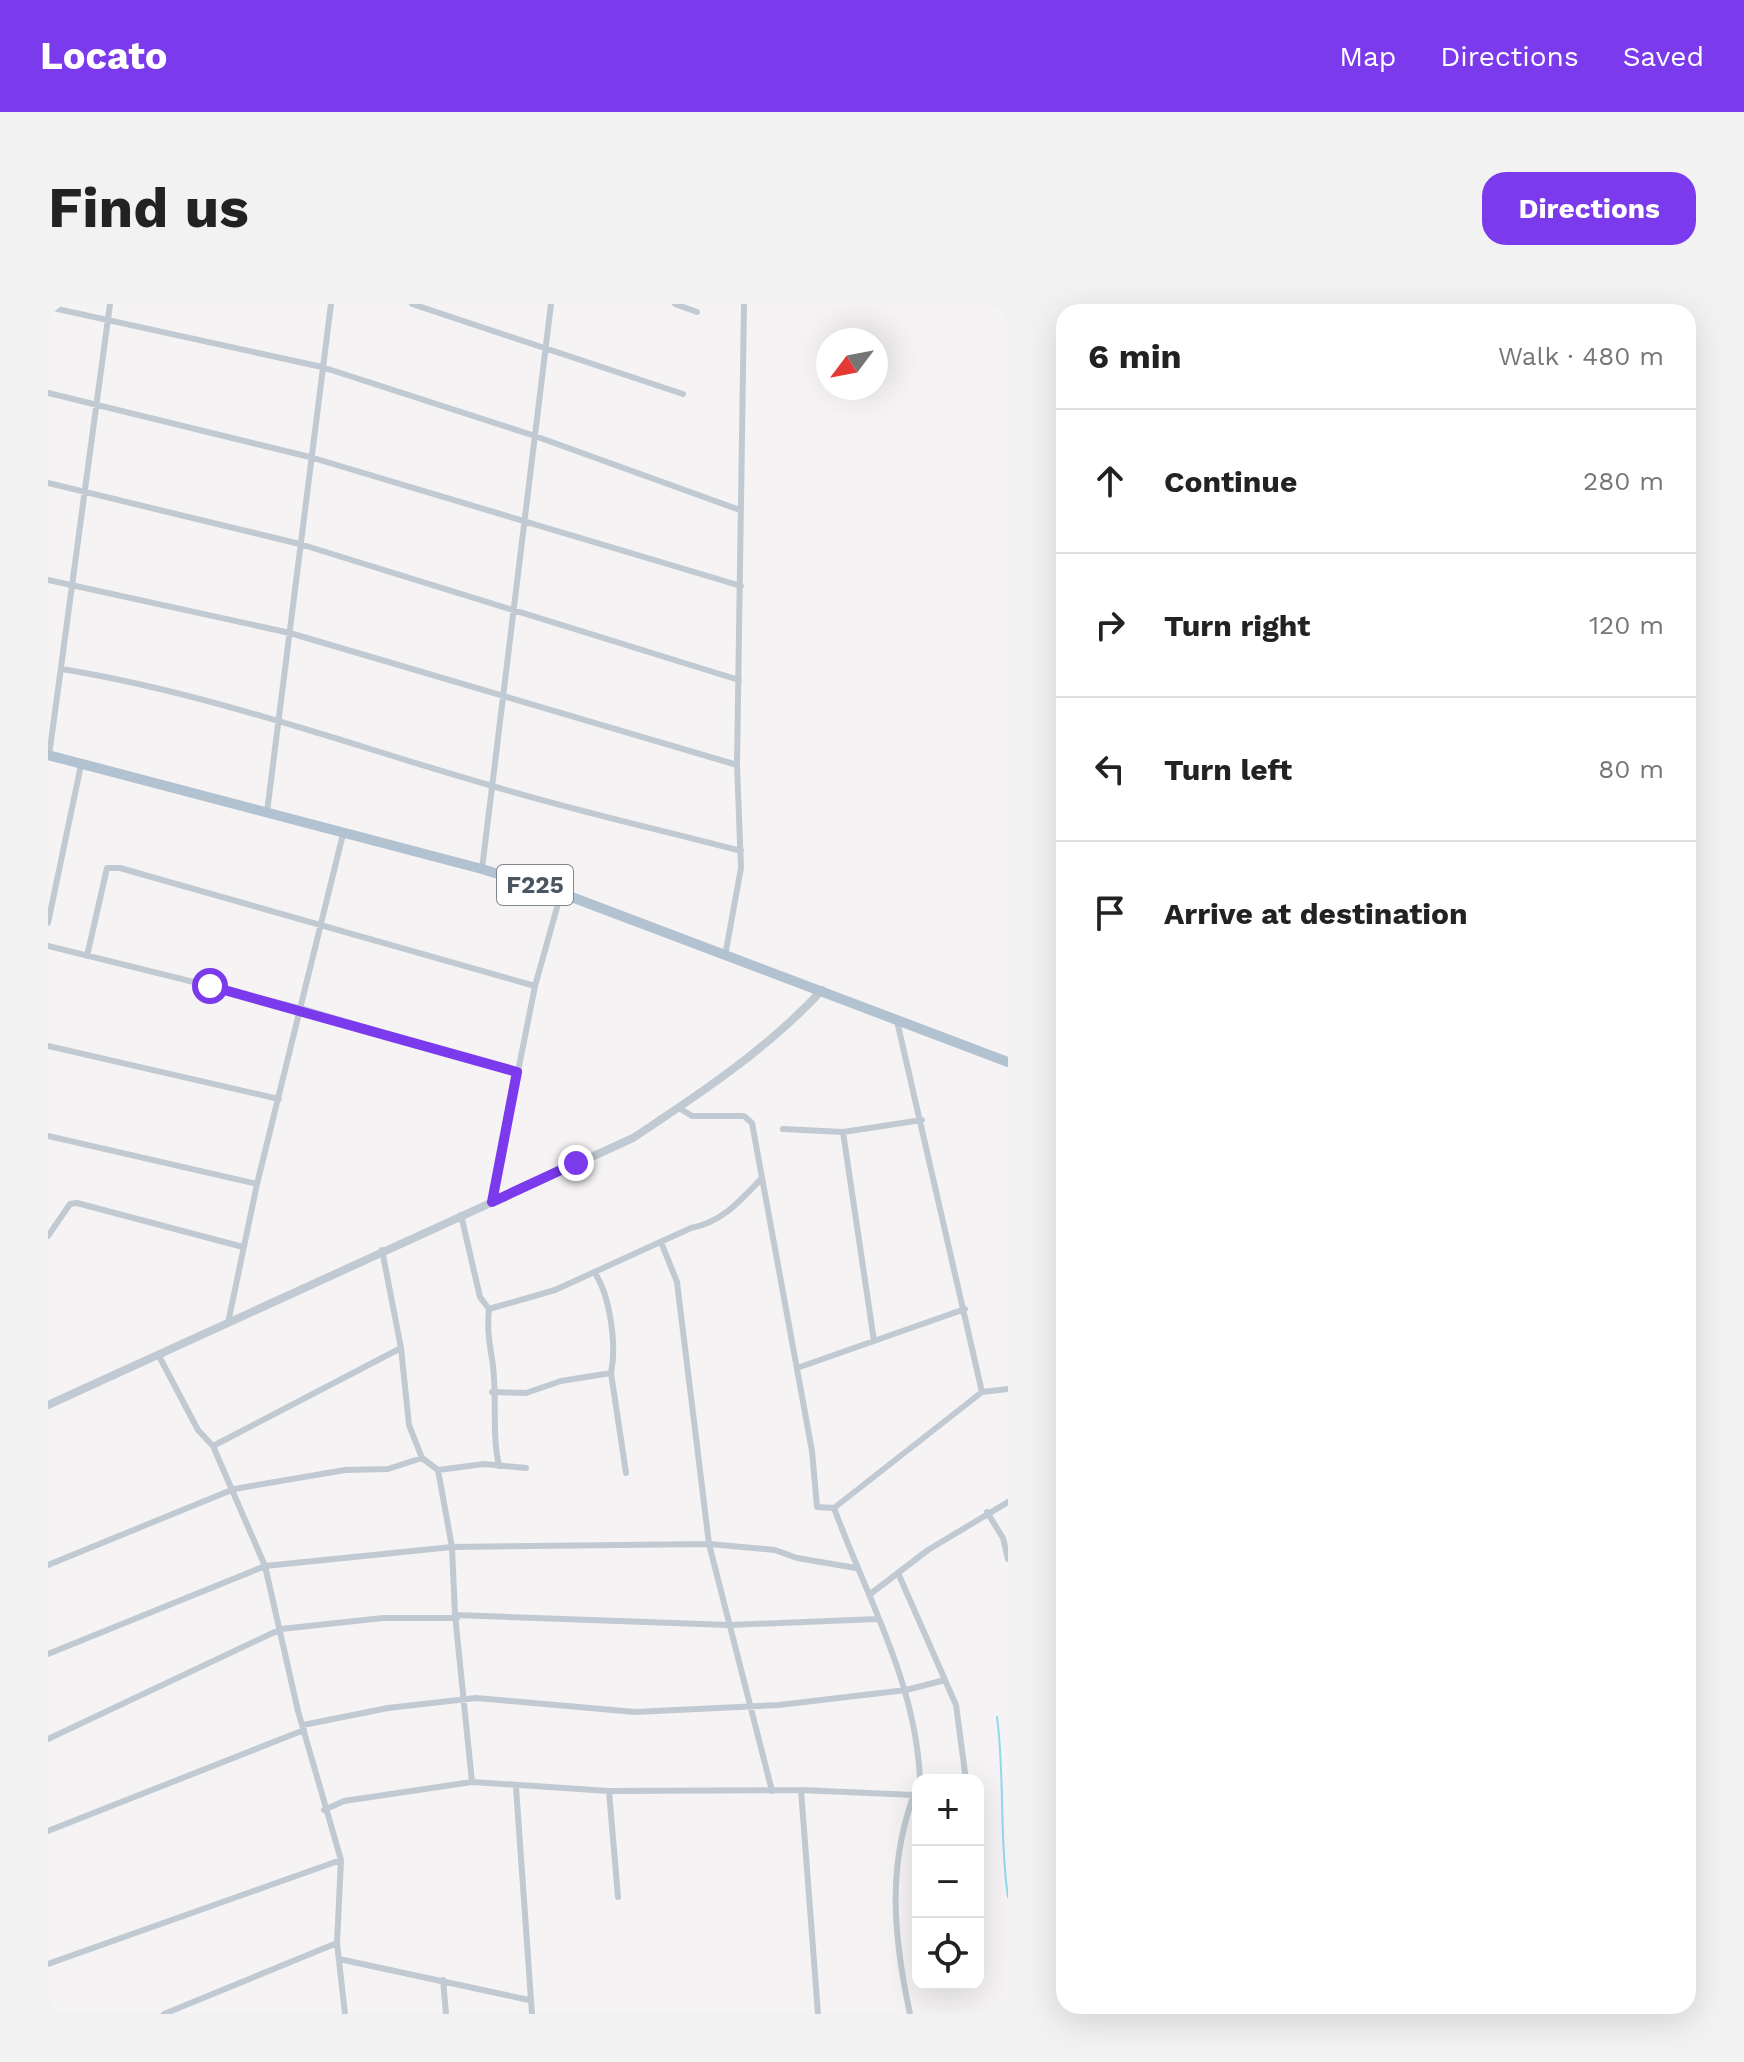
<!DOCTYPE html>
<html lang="en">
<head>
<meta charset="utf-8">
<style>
	:root { --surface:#fff; --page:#f2f2f2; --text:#222; --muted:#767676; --line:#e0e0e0; --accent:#7c3aed }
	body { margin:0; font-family:"Work Sans",sans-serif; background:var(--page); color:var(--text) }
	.controls { position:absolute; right:24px; bottom:24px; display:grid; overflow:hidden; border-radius:16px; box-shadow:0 8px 32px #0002 }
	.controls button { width:72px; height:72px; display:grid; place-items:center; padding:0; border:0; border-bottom:2px solid var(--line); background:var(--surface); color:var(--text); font:40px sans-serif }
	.compass { position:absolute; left:768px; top:24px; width:72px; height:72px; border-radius:50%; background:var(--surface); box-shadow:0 8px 32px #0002; rotate:238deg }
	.stop { position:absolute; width:24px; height:24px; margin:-18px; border:6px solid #7c3aed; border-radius:50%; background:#fff }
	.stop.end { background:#7c3aed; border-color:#fff; box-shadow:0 2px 8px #0008 }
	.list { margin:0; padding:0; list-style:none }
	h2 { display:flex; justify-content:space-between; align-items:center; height:104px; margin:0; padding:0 32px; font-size:34px }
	h2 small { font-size:26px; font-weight:400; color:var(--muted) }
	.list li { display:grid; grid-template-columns:52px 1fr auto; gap:24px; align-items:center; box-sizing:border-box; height:144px; padding:0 32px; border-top:2px solid var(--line) }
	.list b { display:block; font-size:30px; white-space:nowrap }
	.list em { font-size:26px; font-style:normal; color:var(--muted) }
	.icon { flex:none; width:44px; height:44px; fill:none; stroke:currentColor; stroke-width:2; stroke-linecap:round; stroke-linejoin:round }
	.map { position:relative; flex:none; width:960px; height:1710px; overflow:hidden; border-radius:24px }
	header { display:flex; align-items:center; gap:48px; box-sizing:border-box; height:112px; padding:0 40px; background:var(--accent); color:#fff }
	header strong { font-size:38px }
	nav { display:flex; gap:44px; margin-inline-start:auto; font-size:28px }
	.intro { display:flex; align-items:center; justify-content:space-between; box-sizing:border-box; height:192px; padding:0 48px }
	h1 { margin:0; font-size:56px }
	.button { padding:20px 36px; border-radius:24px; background:var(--accent); color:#fff; font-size:28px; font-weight:700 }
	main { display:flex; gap:48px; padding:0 48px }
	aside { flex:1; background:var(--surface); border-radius:24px; box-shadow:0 8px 32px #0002 }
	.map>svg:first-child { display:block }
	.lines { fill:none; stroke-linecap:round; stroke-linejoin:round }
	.stream { stroke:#90daee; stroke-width:2 }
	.minor { stroke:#c1cad2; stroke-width:6 }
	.tertiary { stroke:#c1cad2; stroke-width:8 }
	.primary { stroke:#b3c2d1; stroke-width:10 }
	.route { stroke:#7c3aed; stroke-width:10 }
	.labels { text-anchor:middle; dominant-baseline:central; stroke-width:7; stroke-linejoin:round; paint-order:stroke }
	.shield { fill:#fff; stroke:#808990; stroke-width:2 }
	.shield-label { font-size:24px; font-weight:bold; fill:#4a5661 }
</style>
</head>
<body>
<header>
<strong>Locato</strong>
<nav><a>Map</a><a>Directions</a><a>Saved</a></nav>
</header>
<div class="intro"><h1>Find us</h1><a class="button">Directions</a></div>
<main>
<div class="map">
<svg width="960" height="1710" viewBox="0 0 960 1710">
	<rect width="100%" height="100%" fill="#f5f3f3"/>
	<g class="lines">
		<!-- stream -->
		<path class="stream" d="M 949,1413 C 957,1473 951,1533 960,1593"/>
		<!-- minor -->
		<path class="minor" d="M 364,0 L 635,90
			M 627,0 L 649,8
			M 0,3 L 274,63 L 487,132 L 692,206
			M 0,89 L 262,153 L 693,282
			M 0,179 L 252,240 L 691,376
			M 0,276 L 242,329 L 689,461
			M 14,365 C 160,389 299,440 441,481 C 524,506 609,525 693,547
			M 1,452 L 62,0
			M 219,508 L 283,0
			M 434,565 L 503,0
			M 0,619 L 33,461
			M 0,642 L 255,705 L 469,768
			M 39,652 L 59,564 L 72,564 L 487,682
			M 677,652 L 693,564 L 689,461 L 696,0
			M 849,717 L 934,1088
			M 0,742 L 231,795
			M 631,804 L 644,812 L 696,812 L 704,819 L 764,1147 L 769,1203 L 786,1204 L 934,1088 L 960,1085
			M 735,825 L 795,828 L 874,816
			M 795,828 L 826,1037
			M 0,832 L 209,880
			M 444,898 L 487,682 L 513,589
			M 413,911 L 432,993 L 441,1005 C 439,1024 441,1037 444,1055 C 450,1090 443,1126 451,1162
			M 0,932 L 22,900 L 29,899 L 195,943
			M 613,938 L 629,978 L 661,1240 L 724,1487
			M 334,946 L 353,1044 L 361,1121 L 374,1154 L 390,1166 L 404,1243 L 407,1311 L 424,1478
			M 546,968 C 562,990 569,1042 563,1069 L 578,1169
			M 441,1005 L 507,986 L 643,924 C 674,918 692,897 713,875
			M 180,1019 L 209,880 L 295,530
			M 111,1052 L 150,1126 L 165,1142 L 217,1262 L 250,1407 L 293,1556 L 289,1639 L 297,1710
			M 749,1064 L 917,1005
			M 444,1088 L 478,1089 L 513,1077 L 563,1069
			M 165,1142 L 353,1044
			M 390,1166 L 436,1160 L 478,1164
			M 786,1204 C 819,1294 868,1378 872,1476
			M 939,1208 L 955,1234 L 960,1255
			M 0,1261 L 186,1185 L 297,1166 L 340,1165 L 374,1154
			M 850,1269 L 908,1401 L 918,1476
			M 821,1291 L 880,1246 L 960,1198
			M 407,1311 L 681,1321 L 830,1315
			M 0,1350 L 217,1262 L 404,1243 L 661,1240 L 727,1246 L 749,1254 L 808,1264
			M 255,1421 L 340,1404 L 428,1394 L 587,1408 L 731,1401 L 858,1386 L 897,1376
			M 0,1435 L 233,1325 L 335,1314 L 409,1314
			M 468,1483 L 484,1710
			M 753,1486 L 770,1710
			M 561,1487 L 570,1593
			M 276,1506 L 296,1497 L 424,1478 L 561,1487 L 753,1486 L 866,1491
			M 0,1527 L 256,1426
			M 291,1655 L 481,1696
			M 0,1660 L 293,1556
			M 395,1676 L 398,1710
			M 116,1710 L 289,1639
			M 862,1710 C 845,1630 838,1559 870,1480"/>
		<!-- tertiary -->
		<path class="tertiary" d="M 0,1101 L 585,834 C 650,791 721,744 774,686"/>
		<!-- primary -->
		<path class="primary" d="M 0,451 L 434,565 L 513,589 L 960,758"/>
	</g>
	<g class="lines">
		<!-- route -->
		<path class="route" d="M 162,682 L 469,768 L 444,898 L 528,859"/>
	</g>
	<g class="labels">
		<!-- shield labels -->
		<rect class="shield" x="449" y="561" width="76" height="40" rx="6"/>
		<g class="shield-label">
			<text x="487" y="581">F225</text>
		</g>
	</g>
</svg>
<div class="controls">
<button>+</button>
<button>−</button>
<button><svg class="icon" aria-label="locate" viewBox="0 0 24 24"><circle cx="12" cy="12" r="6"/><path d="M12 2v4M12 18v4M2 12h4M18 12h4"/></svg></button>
</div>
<svg class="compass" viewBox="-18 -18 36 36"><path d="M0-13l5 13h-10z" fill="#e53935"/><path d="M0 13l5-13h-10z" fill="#767676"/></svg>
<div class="stop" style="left:162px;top:682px"></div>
<div class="stop end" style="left:528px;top:859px"></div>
</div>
<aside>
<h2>6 min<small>Walk · 480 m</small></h2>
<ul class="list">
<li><svg class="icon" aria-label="ahead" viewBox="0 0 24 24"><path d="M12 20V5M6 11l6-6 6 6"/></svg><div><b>Continue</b></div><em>280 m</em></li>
<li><svg class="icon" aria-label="right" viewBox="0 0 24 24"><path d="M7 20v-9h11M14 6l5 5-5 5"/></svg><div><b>Turn right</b></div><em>120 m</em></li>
<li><svg class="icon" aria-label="left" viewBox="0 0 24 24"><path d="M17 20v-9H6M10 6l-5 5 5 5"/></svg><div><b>Turn left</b></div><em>80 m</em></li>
<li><svg class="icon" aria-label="arrive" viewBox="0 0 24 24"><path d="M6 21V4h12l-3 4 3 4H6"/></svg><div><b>Arrive at destination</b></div></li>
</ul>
</aside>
</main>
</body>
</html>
